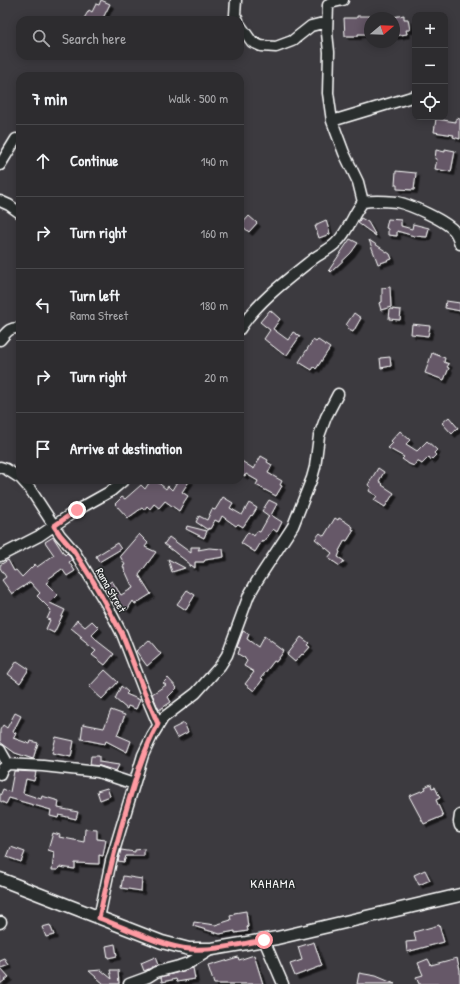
<!DOCTYPE html>
<html lang="en">
<head>
<meta charset="utf-8">
<style>
	:root { --surface:#2d2c2f; --page:#353437; --text:#f1f3f6; --muted:#a7a7aa; --line:#48484b }
	body { margin:0; font-family:"Patrick Hand",sans-serif; background:var(--page); color:var(--text) }
	.controls { position:absolute; right:12px; top:12px; display:grid; overflow:hidden; border-radius:8px; box-shadow:0 2px 10px #0003 }
	.controls button { width:36px; height:36px; display:grid; place-items:center; padding:0; border:0; border-bottom:1px solid var(--line); background:var(--surface); color:var(--text); font:20px sans-serif }
	.compass { position:absolute; left:364px; top:12px; width:36px; height:36px; border-radius:50%; background:var(--surface); box-shadow:0 2px 10px #0003; rotate:71deg }
	.stop { position:absolute; width:12px; height:12px; margin:-9px; border:3px solid #ff9aa2; border-radius:50%; background:#fff }
	.stop.end { background:#ff9aa2; border-color:#fff; box-shadow:0 1px 4px #0008 }
	.list { margin:0; padding:0; list-style:none }
	h2 { display:flex; justify-content:space-between; align-items:center; height:52px; margin:0; padding:0 16px; font-size:17px }
	h2 small { font-size:13px; font-weight:400; color:var(--muted) }
	.list li { display:grid; grid-template-columns:26px 1fr auto; gap:12px; align-items:center; box-sizing:border-box; height:72px; padding:0 16px; border-top:1px solid var(--line) }
	.list b { display:block; font-size:15px; white-space:nowrap }
	.list p { margin:0; font-size:13px; white-space:nowrap; color:var(--muted) }
	.list em { font-size:13px; font-style:normal; color:var(--muted) }
	.icon { flex:none; width:22px; height:22px; fill:none; stroke:currentColor; stroke-width:2; stroke-linecap:round; stroke-linejoin:round }
	.map { position:relative; flex:none; width:460px; height:984px; overflow:hidden }
	.search { position:absolute; background:var(--surface); box-shadow:0 2px 10px #0003; left:16px; top:16px; width:228px; height:44px; display:flex; align-items:center; gap:10px; box-sizing:border-box; padding:0 14px; border-radius:12px; color:var(--muted); font-size:15px }
	.panel { position:absolute; background:var(--surface); box-shadow:0 2px 10px #0003; left:16px; top:72px; width:228px; height:412px; border-radius:12px }
	.map>svg:first-child { display:block }
	.building { fill:#665967; stroke:#fff; filter:url(#shadow) }
	.lines { fill:none; stroke-linecap:round; stroke-linejoin:round }
	.minor-casing { stroke:#fff; stroke-width:13 }
	.major-casing { stroke:#fff; stroke-width:15 }
	.minor { stroke:#2a2d2e; stroke-width:10 }
	.major { stroke:#2a2d2e; stroke-width:12 }
	.route { stroke:#ff9aa2; stroke-width:5 }
	.labels { text-anchor:middle; dominant-baseline:central; stroke-width:3; stroke-linejoin:round; paint-order:stroke }
	.street-label { font-size:11px; fill:#fff; stroke:#2a2d2e }
	.quarter-label { font-size:13px; letter-spacing:1px; fill:#fff; stroke:#2a2d2e }
</style>
</head>
<body>
<div class="map">
<svg width="460" height="984" viewBox="0 0 460 984">
	<defs>
		<filter id="shadow"><feDropShadow dx="3.5" dy="3.5" stdDeviation="0" flood-color="#0009"/></filter>
	</defs>
	<rect width="100%" height="100%" fill="#3c3a3f"/>
	<filter id="ink" filterUnits="userSpaceOnUse"><feTurbulence type="fractalNoise" baseFrequency=".025" numOctaves="2"/><feDisplacementMap in="SourceGraphic" scale="8" xChannelSelector="R" yChannelSelector="G"/><feConvolveMatrix kernelMatrix="1 2 1 2 8 2 1 2 1" color-interpolation-filters="sRGB"/></filter>
	<g filter="url(#ink)">
		<!-- building -->
		<path class="building" d="M 101,0 L 110,4 L 102,20 L 83,20 L 89,10 L 92,12 L 96,4 L 99,5 Z
			M 404,15 L 404,19 L 408,19 L 410,30 L 406,30 L 407,34 L 394,36 L 393,17 Z
			M 357,16 L 370,16 L 370,34 L 358,34 L 358,36 L 345,36 L 344,18 L 357,18 Z
			M 456,118 L 460,119 L 460,139 L 453,137 L 454,135 L 434,132 L 436,119 L 456,122 Z
			M 445,149 L 455,151 L 451,172 L 435,169 L 437,159 L 435,159 L 436,150 L 445,152 Z
			M 396,171 L 416,173 L 414,190 L 397,189 L 397,185 L 395,185 Z
			M 249,216 L 257,223 L 249,232 L 241,225 Z
			M 361,218 L 368,222 L 376,236 L 358,223 Z
			M 388,219 L 401,220 L 401,226 L 412,229 L 413,224 L 429,228 L 427,237 L 414,236 L 397,231 L 397,236 L 388,235 L 388,229 L 386,228 Z
			M 326,220 L 330,234 L 319,238 L 315,226 L 317,226 L 317,224 Z
			M 350,239 L 358,243 L 351,253 L 331,272 L 329,270 Z
			M 369,240 L 390,254 L 392,259 L 378,264 Z
			M 390,287 L 391,307 L 381,310 L 379,303 L 382,302 L 382,288 Z
			M 446,301 L 460,303 L 460,311 L 445,308 Z
			M 390,309 L 401,310 L 400,320 L 389,319 Z
			M 270,310 L 280,319 L 273,329 L 288,340 L 293,332 L 300,336 L 287,355 L 283,354 L 264,339 L 270,330 L 260,322 Z
			M 354,313 L 361,318 L 353,332 L 347,329 L 348,326 L 346,325 Z
			M 412,324 L 430,326 L 428,336 L 411,334 Z
			M 313,340 L 316,342 L 318,340 L 330,348 L 316,369 L 314,367 L 312,370 L 299,362 Z
			M 432,353 L 445,358 L 444,362 L 449,364 L 447,367 L 449,368 L 444,380 L 425,373 Z
			M 390,357 L 391,366 L 381,368 L 380,358 Z
			M 449,417 L 458,428 L 452,434 L 442,423 Z
			M 400,431 L 410,440 L 406,444 L 417,451 L 427,441 L 437,450 L 434,453 L 436,455 L 431,460 L 429,457 L 422,464 L 417,461 L 414,466 L 409,464 L 402,459 L 404,457 L 388,448 L 393,443 L 391,441 Z
			M 261,456 L 268,460 L 267,462 L 272,465 L 268,473 L 282,481 L 280,485 L 282,486 L 276,496 L 256,485 L 258,481 L 246,474 L 245,476 L 240,473 L 240,460 L 254,469 Z
			M 378,468 L 384,472 L 379,481 L 383,484 L 382,485 L 394,493 L 385,507 L 374,500 L 377,496 L 369,491 L 371,487 L 368,485 Z
			M 151,480 L 155,480 L 166,489 L 168,486 L 172,490 L 178,480 L 190,480 L 182,492 L 188,496 L 184,502 L 179,511 L 165,501 L 159,508 L 154,504 L 150,509 L 147,506 L 144,510 L 142,508 L 128,518 L 115,504 L 122,497 L 125,499 L 141,485 L 145,489 Z
			M 223,497 L 233,503 L 230,508 L 242,515 L 249,503 L 257,508 L 252,516 L 251,515 L 243,527 L 238,524 L 236,526 L 222,516 L 219,522 L 215,520 L 210,529 L 208,528 L 208,530 L 196,522 L 199,516 L 207,520 L 212,509 L 215,510 Z
			M 269,500 L 277,504 L 271,515 L 282,522 L 277,532 L 273,529 L 264,542 L 262,541 L 255,552 L 241,543 L 248,532 L 254,536 L 257,531 L 260,532 L 269,516 L 262,511 Z
			M 335,518 L 338,520 L 339,518 L 346,522 L 353,527 L 352,529 L 354,530 L 347,541 L 345,540 L 339,551 L 340,552 L 338,557 L 344,561 L 340,566 L 328,558 L 332,553 L 315,539 L 320,533 L 324,536 Z
			M 187,526 L 207,531 L 204,538 L 186,529 Z
			M 139,534 L 148,543 L 145,547 L 156,552 L 139,575 L 151,594 L 135,604 L 133,601 L 127,610 L 115,601 L 113,603 L 103,586 L 112,581 L 121,595 L 133,588 L 123,566 L 125,565 L 120,556 Z
			M 53,537 L 65,555 L 67,553 L 69,555 L 72,560 L 69,562 L 75,571 L 67,576 L 62,569 L 48,579 L 49,581 L 46,583 L 58,595 L 50,603 L 65,610 L 54,633 L 46,629 L 50,620 L 47,619 L 51,610 L 37,596 L 40,593 L 30,582 L 12,594 L 2,580 L 6,577 L 0,568 L 0,565 L 8,560 L 14,571 L 16,570 L 22,577 L 35,564 L 37,567 L 54,555 L 45,542 Z
			M 169,537 L 191,553 L 191,547 L 200,547 L 198,550 L 209,548 L 223,549 L 224,557 L 205,560 L 204,562 L 195,562 L 195,568 L 191,565 L 190,567 L 190,564 L 164,544 Z
			M 117,543 L 121,549 L 99,562 L 96,556 Z
			M 168,559 L 185,568 L 172,572 Z
			M 187,590 L 195,595 L 186,610 L 177,604 Z
			M 77,620 L 85,627 L 92,621 L 99,628 L 92,635 L 96,639 L 96,640 L 114,654 L 105,665 L 92,655 L 96,651 L 80,638 L 82,637 L 71,628 Z
			M 243,631 L 249,634 L 247,639 L 258,647 L 264,636 L 284,651 L 276,662 L 274,661 L 261,678 L 263,679 L 254,691 L 245,684 L 254,672 L 244,666 L 247,661 L 245,659 L 245,658 L 238,654 L 240,648 L 237,647 Z
			M 301,637 L 309,643 L 307,645 L 310,647 L 303,655 L 302,654 L 295,662 L 287,655 Z
			M 149,640 L 161,654 L 147,666 L 136,651 Z
			M 17,661 L 29,669 L 20,683 L 8,674 Z
			M 105,670 L 118,682 L 102,699 L 89,687 Z
			M 168,678 L 177,688 L 168,697 L 171,702 L 159,710 L 152,694 L 166,685 L 163,683 Z
			M 121,686 L 128,692 L 126,694 L 140,700 L 136,709 L 128,706 L 127,709 L 115,699 Z
			M 111,710 L 125,715 L 117,735 L 131,741 L 127,752 L 106,741 L 105,744 L 81,739 L 83,724 L 104,728 Z
			M 15,713 L 21,716 L 13,732 L 16,733 L 13,738 L 30,744 L 31,741 L 38,743 L 33,759 L 15,753 L 0,742 L 0,730 L 3,725 L 7,728 Z
			M 184,723 L 188,732 L 177,738 L 172,729 Z
			M 56,737 L 74,741 L 71,757 L 52,753 Z
			M 91,756 L 99,756 L 99,762 L 119,765 L 116,771 L 100,766 L 90,765 Z
			M 14,771 L 36,772 L 34,781 L 26,779 L 23,793 L 41,799 L 42,796 L 59,801 L 58,808 L 78,812 L 76,819 L 59,815 L 58,818 L 50,816 L 51,810 L 9,798 L 6,804 L 0,801 L 0,796 L 3,789 L 10,792 Z
			M 431,784 L 432,788 L 435,787 L 440,798 L 436,800 L 443,816 L 424,824 L 409,796 L 426,789 L 425,787 Z
			M 107,788 L 110,796 L 100,800 L 97,791 Z
			M 85,829 L 97,830 L 97,839 L 106,840 L 103,856 L 99,855 L 99,864 L 75,863 L 75,869 L 59,867 L 58,870 L 52,870 L 54,852 L 48,850 L 53,833 L 60,835 L 59,837 L 84,842 Z
			M 11,847 L 25,852 L 21,862 L 7,857 Z
			M 144,849 L 144,856 L 126,856 L 124,862 L 118,861 L 121,850 L 135,852 L 135,850 Z
			M 425,870 L 430,880 L 419,885 L 414,875 Z
			M 123,876 L 142,879 L 141,891 L 121,888 Z
			M 246,911 L 248,927 L 247,927 L 248,931 L 235,933 L 235,931 L 220,934 L 193,926 L 194,922 L 215,925 L 231,920 L 230,916 L 234,915 L 234,913 Z
			M 50,925 L 54,935 L 46,937 L 42,927 Z
			M 439,925 L 444,942 L 407,952 L 406,942 L 416,941 L 414,932 Z
			M 314,942 L 322,966 L 295,976 L 290,964 L 302,960 L 298,947 Z
			M 115,944 L 117,956 L 108,958 L 106,946 Z
			M 254,955 L 263,984 L 214,984 L 208,966 L 238,957 L 239,960 Z
			M 155,957 L 158,965 L 144,971 L 141,963 Z
			M 457,958 L 460,970 L 460,984 L 419,984 L 416,977 L 423,975 L 418,963 L 428,959 L 431,965 Z
			M 5,959 L 9,965 L 1,968 L 9,977 L 0,984 L 0,961 Z
			M 193,968 L 195,979 L 177,982 L 176,979 L 162,982 L 161,977 Z
			M 101,970 L 112,979 L 110,970 L 118,970 L 119,984 L 104,984 L 89,971 Z
			M 359,973 L 376,976 L 395,984 L 357,984 Z"/>
		<g class="lines">
			<!-- minor casing -->
			<g class="minor-casing">
				<path id="minor" d="M 236,0 L 235,15 L 238,20
					M 343,0 L 330,3 L 328,5 L 327,33 L 329,52 L 328,93 L 332,121 L 344,153 L 358,182 L 363,202
					M 240,25 L 252,42 L 261,46 L 276,47 L 292,41 L 311,26 L 327,22
					M 332,121 L 415,96
					M 0,165 L 16,139
					M 0,201 L 9,205 L 20,213
					M 240,329 C 256,303 289,278 313,259 C 321,253 330,249 336,243 C 349,231 352,215 363,202 C 374,200 386,201 397,202 C 411,205 447,221 455,232 C 457,235 459,240 460,244
					M 0,340 C 7,332 9,327 20,328
					M 0,467 L 6,469 L 20,478
					M 22,480 L 30,489 L 60,535 L 74,551 L 108,607 L 122,634 L 144,691 L 158,724
					M 0,556 L 39,536 L 77,510 L 111,491 L 124,480
					M 0,750 L 8,764
					M 0,774 L 2,769 L 8,764 L 43,766 L 98,772 L 134,784
					M 460,815 L 459,822 L 460,826
					M 99,918 L 111,861 L 143,755 L 152,736 L 163,718 L 196,693 L 220,666 L 227,655 L 249,595 L 257,581 L 293,526 L 312,478 L 315,467 L 319,436 L 326,417 L 338,394
					M 0,923 L 1,922
					M 264,940 L 283,984
					M 129,984 L 148,977 L 156,972 L 179,966 L 191,962 L 212,949"/>
			</g>
			<!-- major casing -->
			<g class="major-casing">
				<path id="major" d="M 0,879 L 162,942 L 189,949 L 212,949 L 277,938 L 460,895"/>
			</g>
			<!-- minor -->
			<use href="#minor" class="minor"/>
			<!-- major -->
			<use href="#major" class="major"/>
		</g>
	</g>
	<g class="lines" filter="url(#ink)">
		<!-- route -->
		<path class="route" d="M 77,510 L 54,526 L 60,535 L 74,551 L 93,581 L 122,634 L 144,691 L 158,724 C 147,744 141,762 134,784 C 120,828 109,872 99,918 C 126,928 163,947 190,949 C 214,951 240,944 264,940"/>
	</g>
	<g class="labels">
		<!-- street labels -->
		<g class="street-label">
			<text transform="translate(111 590) rotate(60)">Rama Street</text>
		</g>
		<!-- quarter labels -->
		<g class="quarter-label">
			<text x="273" y="883">KAHAMA</text>
		</g>
	</g>
</svg>
<div class="controls">
<button>+</button>
<button>−</button>
<button><svg class="icon" aria-label="locate" viewBox="0 0 24 24"><circle cx="12" cy="12" r="6"/><path d="M12 2v4M12 18v4M2 12h4M18 12h4"/></svg></button>
</div>
<svg class="compass" viewBox="-18 -18 36 36"><path d="M0-13l5 13h-10z" fill="#e53935"/><path d="M0 13l5-13h-10z" fill="#a7a7aa"/></svg>
<div class="stop" style="left:264px;top:940px"></div>
<div class="stop end" style="left:77px;top:510px"></div>
<div class="search"><svg class="icon" aria-label="search" viewBox="0 0 24 24"><circle cx="10" cy="10" r="6"/><path d="M15 15l6 6"/></svg>Search here</div>
<section class="panel">
<h2>7 min<small>Walk · 500 m</small></h2>
<ul class="list">
<li><svg class="icon" aria-label="ahead" viewBox="0 0 24 24"><path d="M12 20V5M6 11l6-6 6 6"/></svg><div><b>Continue</b></div><em>140 m</em></li>
<li><svg class="icon" aria-label="right" viewBox="0 0 24 24"><path d="M7 20v-9h11M14 6l5 5-5 5"/></svg><div><b>Turn right</b></div><em>160 m</em></li>
<li><svg class="icon" aria-label="left" viewBox="0 0 24 24"><path d="M17 20v-9H6M10 6l-5 5 5 5"/></svg><div><b>Turn left</b><p>Rama Street</p></div><em>180 m</em></li>
<li><svg class="icon" aria-label="right" viewBox="0 0 24 24"><path d="M7 20v-9h11M14 6l5 5-5 5"/></svg><div><b>Turn right</b></div><em>20 m</em></li>
<li><svg class="icon" aria-label="arrive" viewBox="0 0 24 24"><path d="M6 21V4h12l-3 4 3 4H6"/></svg><div><b>Arrive at destination</b></div></li>
</ul>
</section>
</div>
</body>
</html>
